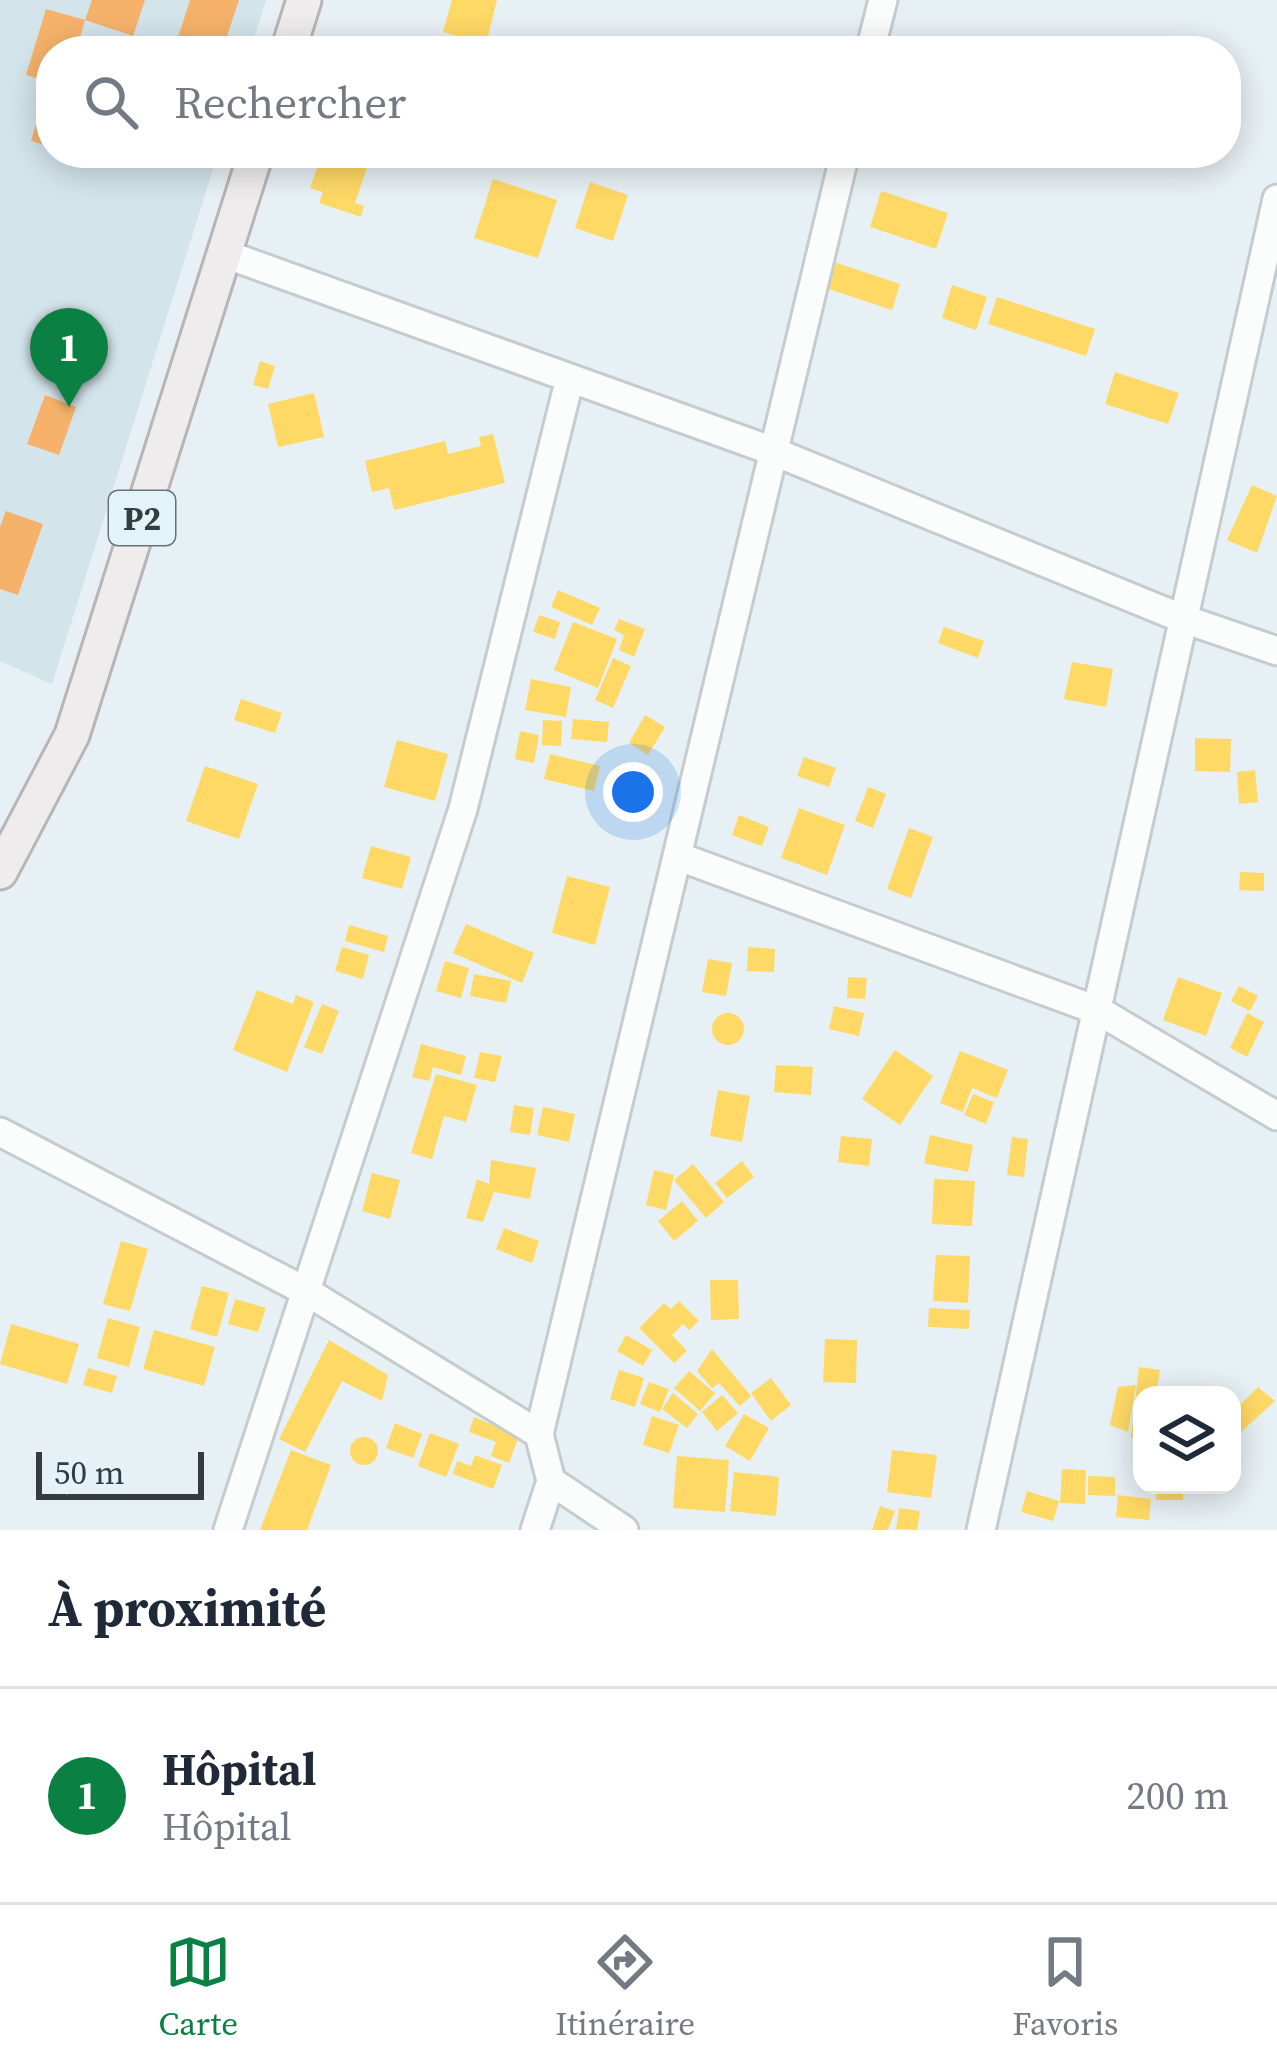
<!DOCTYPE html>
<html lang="fr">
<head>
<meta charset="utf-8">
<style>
	:root { --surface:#fff; --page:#f2f2f3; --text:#1f2937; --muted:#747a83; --line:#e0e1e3; --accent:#0b8043 }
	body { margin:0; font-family:"Source Serif 4",serif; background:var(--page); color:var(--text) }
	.controls { position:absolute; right:36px; bottom:36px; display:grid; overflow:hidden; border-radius:24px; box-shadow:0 6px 30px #0003 }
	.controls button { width:108px; height:108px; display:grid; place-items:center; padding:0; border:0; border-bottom:3px solid var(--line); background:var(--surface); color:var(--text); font:60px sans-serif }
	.scale { position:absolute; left:36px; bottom:30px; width:168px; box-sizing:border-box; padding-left:12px; border:6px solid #353c3e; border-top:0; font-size:33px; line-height:42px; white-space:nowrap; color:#353c3e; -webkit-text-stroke:9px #e2f3f9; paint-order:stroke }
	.you { position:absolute; left:633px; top:792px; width:42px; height:42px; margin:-30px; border:9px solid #fff; border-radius:50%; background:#1a73e8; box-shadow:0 0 0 18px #1a73e833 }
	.badge { display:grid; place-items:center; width:78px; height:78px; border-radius:50%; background:var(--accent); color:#fff; font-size:39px; font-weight:700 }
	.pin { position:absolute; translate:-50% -99px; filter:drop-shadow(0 3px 6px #0008) }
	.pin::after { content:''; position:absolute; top:63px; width:42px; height:36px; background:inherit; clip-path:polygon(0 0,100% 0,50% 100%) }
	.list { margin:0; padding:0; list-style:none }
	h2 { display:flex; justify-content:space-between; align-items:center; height:156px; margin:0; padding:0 48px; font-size:51px }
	h2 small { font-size:39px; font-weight:400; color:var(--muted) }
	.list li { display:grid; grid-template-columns:78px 1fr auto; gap:36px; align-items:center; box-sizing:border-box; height:216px; padding:0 48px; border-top:3px solid var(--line) }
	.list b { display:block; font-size:45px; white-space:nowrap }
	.list p { margin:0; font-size:39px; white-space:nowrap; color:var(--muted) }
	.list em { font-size:39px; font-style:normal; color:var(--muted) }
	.icon { flex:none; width:66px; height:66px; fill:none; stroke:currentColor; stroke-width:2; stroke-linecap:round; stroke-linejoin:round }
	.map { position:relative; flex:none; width:1277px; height:1530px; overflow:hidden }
	.search { position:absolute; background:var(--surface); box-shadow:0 6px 30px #0003; left:36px; right:36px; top:36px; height:132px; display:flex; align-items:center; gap:30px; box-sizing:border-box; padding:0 42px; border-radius:48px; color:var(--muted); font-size:45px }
	.sheet { height:372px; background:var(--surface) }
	nav { display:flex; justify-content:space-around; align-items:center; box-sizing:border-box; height:168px; border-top:3px solid var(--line); background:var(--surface); font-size:33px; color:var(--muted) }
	nav a { display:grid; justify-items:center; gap:6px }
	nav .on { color:var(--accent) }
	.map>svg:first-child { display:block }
	.built { fill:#d3e4eb }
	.homes { fill:#ffd966 }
	.health { fill:#f6b26b }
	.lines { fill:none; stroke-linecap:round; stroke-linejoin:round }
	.minor-casing { stroke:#c5cccf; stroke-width:33 }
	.major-casing { stroke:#b8b4b8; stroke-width:39 }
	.minor { stroke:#fbfdfd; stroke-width:27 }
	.major { stroke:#efeced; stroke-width:33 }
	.labels { text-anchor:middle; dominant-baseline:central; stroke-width:12; stroke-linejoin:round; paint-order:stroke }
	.shield { fill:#e2f3f9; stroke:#697376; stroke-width:3 }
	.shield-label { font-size:33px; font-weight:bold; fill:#353c3e }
</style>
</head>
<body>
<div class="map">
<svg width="1277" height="1530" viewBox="0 0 1277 1530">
	<rect width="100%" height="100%" fill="#e7f0f4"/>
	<!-- built -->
	<path class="built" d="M 0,0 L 266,0 L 250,51 L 51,51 L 51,153 L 218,153 L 52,684 L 0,661 Z"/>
	<!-- homes -->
	<path class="homes" d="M 452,0 L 497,0 L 486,44 L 443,32 Z
		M 322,153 L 367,153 L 370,159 L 355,203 L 364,206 L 361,217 L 319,203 L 323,192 L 310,188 Z
		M 493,179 L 557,200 L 538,258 L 474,238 Z
		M 590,182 L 628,195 L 613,241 L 575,228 Z
		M 881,191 L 948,213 L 936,249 L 870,227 Z
		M 834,262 L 900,284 L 892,310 L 826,288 Z
		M 952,285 L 987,297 L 976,330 L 942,318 Z
		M 997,297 L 1095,329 L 1086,356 L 988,324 Z
		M 260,361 L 275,366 L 268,389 L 253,385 Z
		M 1115,372 L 1179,393 L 1168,424 L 1105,404 Z
		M 314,393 L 324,437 L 278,447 L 268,404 Z
		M 493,434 L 505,483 L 394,510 L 389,488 L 372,492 L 365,461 L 445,441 L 448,454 L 481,446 L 479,437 Z
		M 1252,485 L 1277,496 L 1257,553 L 1227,540 Z
		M 558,590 L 600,608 L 592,625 L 551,607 Z
		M 539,615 L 560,622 L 555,639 L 533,632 Z
		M 619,619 L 645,629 L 634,657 L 619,650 L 624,635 L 614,630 Z
		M 573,622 L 617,639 L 598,688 L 554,670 Z
		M 944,627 L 984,641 L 978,658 L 938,643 Z
		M 613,658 L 631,666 L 613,708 L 595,700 Z
		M 1072,662 L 1113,669 L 1106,707 L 1064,699 Z
		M 531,679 L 571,687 L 566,717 L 525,710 Z
		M 241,699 L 282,713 L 275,733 L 234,720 Z
		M 645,715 L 665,727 L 648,755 L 629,743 Z
		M 573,719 L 609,722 L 607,742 L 571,739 Z
		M 543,720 L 562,721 L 561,746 L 542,745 Z
		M 520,731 L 539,735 L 534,763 L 515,759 Z
		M 1195,738 L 1231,739 L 1230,772 L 1195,771 Z
		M 397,740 L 448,754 L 435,801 L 384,787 Z
		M 550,754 L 600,766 L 594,791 L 544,779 Z
		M 804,757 L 836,768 L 829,787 L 797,776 Z
		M 205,766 L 258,784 L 239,839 L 186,821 Z
		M 1255,770 L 1258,802 L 1239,804 L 1237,772 Z
		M 626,781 L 650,789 L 642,817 L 618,809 Z
		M 868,787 L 886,794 L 873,828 L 855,821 Z
		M 799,808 L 845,825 L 827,875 L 781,858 Z
		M 739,815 L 769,827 L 762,846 L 732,835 Z
		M 909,828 L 933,837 L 911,898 L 887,889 Z
		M 371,846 L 411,857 L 402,889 L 362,878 Z
		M 1240,872 L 1264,873 L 1264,891 L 1239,890 Z
		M 567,876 L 610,887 L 595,945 L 552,933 Z
		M 466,924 L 534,953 L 522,983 L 453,953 Z
		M 349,925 L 388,936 L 384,952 L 345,941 Z
		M 342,947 L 369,955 L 363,979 L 335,971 Z
		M 748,947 L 775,949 L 774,972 L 747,971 Z
		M 708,959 L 732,963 L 726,996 L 702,992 Z
		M 445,961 L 469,968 L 461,998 L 436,991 Z
		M 474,974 L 511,981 L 506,1003 L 470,996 Z
		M 848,977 L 867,978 L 865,999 L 847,998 Z
		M 1178,977 L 1222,993 L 1206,1036 L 1163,1020 Z
		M 1239,986 L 1258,996 L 1250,1011 L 1231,1001 Z
		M 257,990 L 293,1004 L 296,995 L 314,1002 L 287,1072 L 233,1050 Z
		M 322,1004 L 339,1011 L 322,1054 L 304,1047 Z
		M 834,1006 L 864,1013 L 859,1036 L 829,1029 Z
		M 1247,1013 L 1264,1022 L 1247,1057 L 1230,1048 Z
		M712 1029a16 16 0 1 1 32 0a16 16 0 1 1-32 0Z
		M 421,1044 L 466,1056 L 461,1075 L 433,1067 L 429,1081 L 412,1077 Z
		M 895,1050 L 933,1076 L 900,1125 L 862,1099 Z
		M 960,1051 L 1008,1070 L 997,1098 L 972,1088 L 963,1112 L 940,1103 Z
		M 480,1052 L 502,1056 L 495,1082 L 474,1078 Z
		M 776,1065 L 813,1067 L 811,1095 L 774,1092 Z
		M 436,1074 L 477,1085 L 466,1122 L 444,1116 L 432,1159 L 411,1153 Z
		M 718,1090 L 750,1096 L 742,1142 L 710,1136 Z
		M 973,1094 L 994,1102 L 986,1124 L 964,1115 Z
		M 514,1105 L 534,1108 L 530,1135 L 510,1132 Z
		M 543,1107 L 575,1114 L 569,1142 L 537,1135 Z
		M 930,1135 L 973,1145 L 968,1172 L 924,1163 Z
		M 841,1136 L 872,1139 L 869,1166 L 838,1162 Z
		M 1012,1137 L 1028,1139 L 1024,1177 L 1007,1175 Z
		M 491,1160 L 536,1168 L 530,1199 L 494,1192 L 483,1222 L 466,1218 L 477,1179 L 489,1184 Z
		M 742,1161 L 754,1177 L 727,1198 L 715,1183 Z
		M 693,1164 L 724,1202 L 706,1218 L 674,1180 Z
		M 654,1170 L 674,1175 L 666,1210 L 646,1205 Z
		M 372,1173 L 400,1180 L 390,1219 L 362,1211 Z
		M 934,1179 L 975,1181 L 972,1226 L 932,1224 Z
		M 682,1201 L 698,1221 L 674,1241 L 658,1221 Z
		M 504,1228 L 539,1241 L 532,1263 L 496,1249 Z
		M 121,1241 L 148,1249 L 130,1311 L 103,1304 Z
		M 936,1255 L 970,1256 L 968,1303 L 933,1301 Z
		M 710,1280 L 738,1280 L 739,1319 L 711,1320 Z
		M 202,1286 L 229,1293 L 217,1337 L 190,1329 Z
		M 235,1299 L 266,1308 L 258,1332 L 228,1324 Z
		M 679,1301 L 699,1321 L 689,1330 L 683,1324 L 672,1335 L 687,1351 L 674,1363 L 639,1328 L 664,1303 L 671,1309 Z
		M 929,1308 L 970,1310 L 969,1329 L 928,1327 Z
		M 108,1318 L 140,1327 L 129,1367 L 97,1358 Z
		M 11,1324 L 79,1344 L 67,1384 L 0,1364 Z
		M 154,1330 L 215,1347 L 204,1386 L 143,1369 Z
		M 626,1335 L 652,1350 L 643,1366 L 617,1351 Z
		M 825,1339 L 857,1340 L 856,1383 L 823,1382 Z
		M 329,1340 L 388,1375 L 382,1401 L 342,1381 L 305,1452 L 279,1439 Z
		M 712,1349 L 751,1396 L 740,1406 L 719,1383 L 712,1388 L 697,1371 Z
		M 1139,1367 L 1160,1370 L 1157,1387 L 1191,1392 L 1142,1395 L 1142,1439 L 1131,1437 Z
		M 88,1368 L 117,1376 L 112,1393 L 83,1385 Z
		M 619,1370 L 644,1378 L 635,1407 L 610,1399 Z
		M 689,1371 L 715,1393 L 700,1411 L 674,1388 Z
		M 771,1378 L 791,1405 L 771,1421 L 751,1393 Z
		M 649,1382 L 669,1389 L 660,1412 L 640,1404 Z
		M 1136,1385 L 1128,1432 L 1110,1425 L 1118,1387 Z
		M 1258,1387 L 1275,1401 L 1241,1432 L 1232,1413 Z
		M 673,1393 L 698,1414 L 687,1428 L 662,1409 Z
		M 722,1395 L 738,1413 L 717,1431 L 702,1412 Z
		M 744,1414 L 769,1428 L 750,1461 L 725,1446 Z
		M 652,1416 L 679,1425 L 669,1453 L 643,1445 Z
		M 474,1417 L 519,1436 L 509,1463 L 491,1456 L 496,1442 L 469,1432 Z
		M 395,1423 L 422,1434 L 413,1458 L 386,1448 Z
		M 430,1433 L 459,1444 L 446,1477 L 418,1466 Z
		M350 1451a14 14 0 1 1 28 0a14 14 0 1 1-28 0Z
		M 291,1450 L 331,1465 L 307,1530 L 260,1530 Z
		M 892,1450 L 937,1455 L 931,1498 L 887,1492 Z
		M 475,1455 L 502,1465 L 493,1489 L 453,1474 L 457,1461 L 471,1466 Z
		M 677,1456 L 729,1460 L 725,1512 L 673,1508 Z
		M 1062,1469 L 1086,1470 L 1085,1504 L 1060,1503 Z
		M 734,1472 L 779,1477 L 776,1516 L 730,1511 Z
		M 1088,1476 L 1115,1477 L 1115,1496 L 1088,1495 Z
		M 1157,1485 L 1183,1485 L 1183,1500 L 1156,1500 Z
		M 1027,1491 L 1059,1501 L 1053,1521 L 1021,1512 Z
		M 1118,1495 L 1151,1499 L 1149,1520 L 1116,1517 Z
		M 880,1506 L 895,1511 L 888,1530 L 872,1530 Z
		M 899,1508 L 920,1511 L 917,1530 L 896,1529 Z"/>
	<!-- health -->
	<path class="health" d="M 92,0 L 145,0 L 133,36 L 85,20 L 80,37 L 91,41 L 88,51 L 51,51 L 51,147 L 31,141 L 49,82 L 26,75 L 46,9 L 85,20 Z
		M 190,0 L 239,0 L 222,51 L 174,50 Z
		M 45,395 L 76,407 L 59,455 L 27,444 Z
		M 6,511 L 43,524 L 18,595 L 0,589 L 0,527 Z"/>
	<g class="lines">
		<!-- minor casing -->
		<g class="minor-casing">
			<path id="minor" d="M 870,51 L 883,0
				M 225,254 L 770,450 L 1181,618 L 1277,651
				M 677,856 L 1099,1011 L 1277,1116
				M 0,1132 L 309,1293 L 539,1434
				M 551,1481 L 624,1530
				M 228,1530 L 463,809 L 570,378
				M 535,1530 L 551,1481 L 539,1434 L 845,153
				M 981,1530 L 1277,199"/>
		</g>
		<!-- major casing -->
		<g class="major-casing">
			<path id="major" d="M 288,51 L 304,0
				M 0,872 L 72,735 L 256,153"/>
		</g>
		<!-- minor -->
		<use href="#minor" class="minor"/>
		<!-- major -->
		<use href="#major" class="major"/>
	</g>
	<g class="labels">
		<!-- shield labels -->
		<rect class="shield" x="109" y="491" width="66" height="54" rx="9"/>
		<g class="shield-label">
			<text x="142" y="518">P2</text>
		</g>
	</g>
</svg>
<div class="controls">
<button><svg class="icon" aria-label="layers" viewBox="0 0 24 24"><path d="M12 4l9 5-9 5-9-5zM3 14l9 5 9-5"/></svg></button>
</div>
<div class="scale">50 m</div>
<div class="you"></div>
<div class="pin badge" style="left:69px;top:407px">1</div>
<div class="search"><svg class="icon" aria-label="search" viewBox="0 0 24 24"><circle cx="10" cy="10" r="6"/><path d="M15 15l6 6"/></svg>Rechercher</div>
</div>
<section class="sheet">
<h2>À proximité<small></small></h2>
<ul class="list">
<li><span class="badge">1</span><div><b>Hôpital</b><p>Hôpital</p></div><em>200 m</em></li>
</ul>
</section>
<nav>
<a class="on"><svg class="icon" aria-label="map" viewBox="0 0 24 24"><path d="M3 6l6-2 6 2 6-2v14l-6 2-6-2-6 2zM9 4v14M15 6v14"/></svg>Carte</a>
<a><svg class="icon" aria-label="directions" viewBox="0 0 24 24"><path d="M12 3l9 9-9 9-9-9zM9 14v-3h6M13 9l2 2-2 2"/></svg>Itinéraire</a>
<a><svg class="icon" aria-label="saved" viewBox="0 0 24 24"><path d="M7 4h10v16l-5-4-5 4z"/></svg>Favoris</a>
</nav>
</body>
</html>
